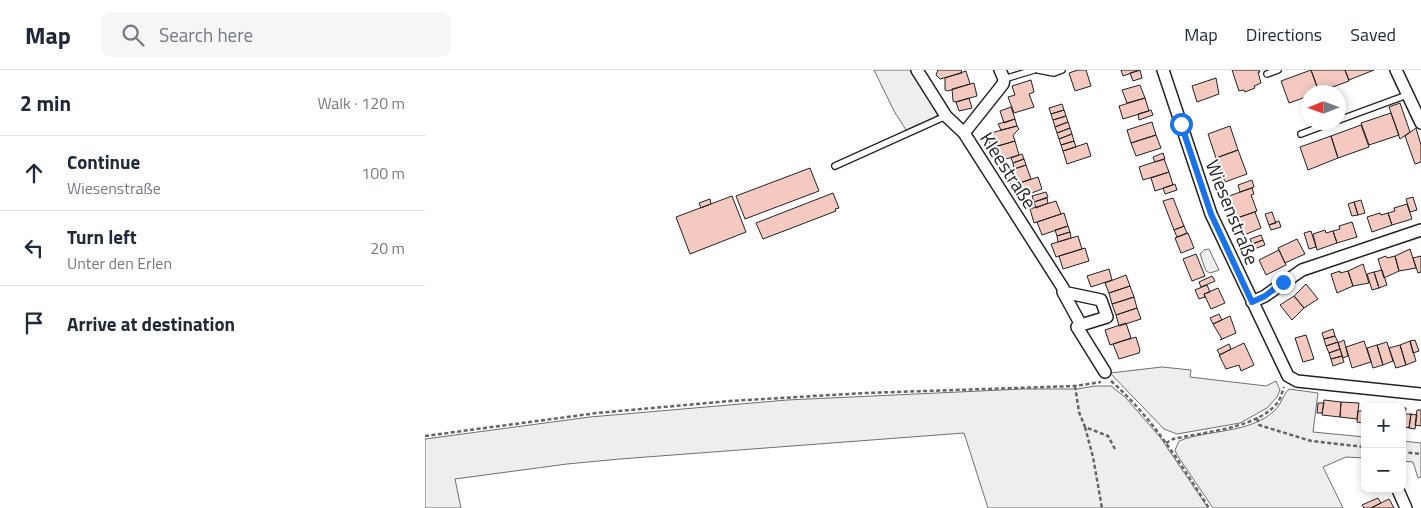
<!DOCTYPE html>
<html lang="en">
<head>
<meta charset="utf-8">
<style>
	:root { --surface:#fff; --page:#f6f6f7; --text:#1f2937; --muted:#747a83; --line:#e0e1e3 }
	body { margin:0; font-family:"Titillium Web",sans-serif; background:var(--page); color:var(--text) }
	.controls { position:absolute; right:15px; bottom:15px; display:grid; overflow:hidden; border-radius:10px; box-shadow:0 2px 8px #0003 }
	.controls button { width:45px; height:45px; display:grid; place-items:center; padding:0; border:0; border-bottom:1px solid var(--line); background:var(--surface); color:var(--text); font:25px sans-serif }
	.compass { position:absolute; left:876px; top:15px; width:45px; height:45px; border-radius:50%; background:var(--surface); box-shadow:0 2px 8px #0003; rotate:269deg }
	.stop { position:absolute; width:15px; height:15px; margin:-11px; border:4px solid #1a73e8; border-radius:50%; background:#fff }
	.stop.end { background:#1a73e8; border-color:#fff; box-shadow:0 1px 5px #0008 }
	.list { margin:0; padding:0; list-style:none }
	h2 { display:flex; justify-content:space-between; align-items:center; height:65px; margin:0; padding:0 20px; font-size:21px }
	h2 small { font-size:16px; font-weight:400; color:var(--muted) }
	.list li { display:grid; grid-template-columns:32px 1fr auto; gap:15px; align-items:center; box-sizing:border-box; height:75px; padding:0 20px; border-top:1px solid var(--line) }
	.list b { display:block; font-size:19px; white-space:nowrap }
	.list p { margin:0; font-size:16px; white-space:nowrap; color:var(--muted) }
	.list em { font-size:16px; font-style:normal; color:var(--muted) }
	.icon { flex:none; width:28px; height:28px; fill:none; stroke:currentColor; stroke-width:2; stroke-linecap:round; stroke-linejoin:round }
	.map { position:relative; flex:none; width:996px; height:438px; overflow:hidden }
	header { display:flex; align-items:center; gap:30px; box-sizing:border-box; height:70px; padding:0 25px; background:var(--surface); border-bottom:1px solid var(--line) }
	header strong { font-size:24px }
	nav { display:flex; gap:28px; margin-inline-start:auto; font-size:18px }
	.search { width:350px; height:45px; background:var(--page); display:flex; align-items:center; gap:12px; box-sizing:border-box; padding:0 18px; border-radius:10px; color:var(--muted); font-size:19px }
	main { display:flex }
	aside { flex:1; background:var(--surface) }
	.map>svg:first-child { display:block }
	.green { fill:#eee; stroke:#6f6f6f }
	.building { fill:#f3c9c0; stroke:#222 }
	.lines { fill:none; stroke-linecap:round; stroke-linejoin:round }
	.service-casing { stroke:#222; stroke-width:8 }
	.minor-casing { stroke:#222; stroke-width:14 }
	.path { stroke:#646464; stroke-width:2.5; stroke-dasharray:4 2.5; stroke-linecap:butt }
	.service { stroke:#fff; stroke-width:5.5 }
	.minor { stroke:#fff; stroke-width:11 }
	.route { stroke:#1a73e8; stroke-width:6 }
	.labels { text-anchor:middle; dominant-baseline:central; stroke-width:4; stroke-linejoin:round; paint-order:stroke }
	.street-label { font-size:19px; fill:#222; stroke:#fff }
</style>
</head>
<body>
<header>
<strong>Map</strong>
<div class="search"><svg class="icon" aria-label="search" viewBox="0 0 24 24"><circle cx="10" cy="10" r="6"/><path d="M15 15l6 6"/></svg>Search here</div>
<nav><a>Map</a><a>Directions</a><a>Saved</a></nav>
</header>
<main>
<aside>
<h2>2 min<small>Walk · 120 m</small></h2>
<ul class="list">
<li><svg class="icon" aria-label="ahead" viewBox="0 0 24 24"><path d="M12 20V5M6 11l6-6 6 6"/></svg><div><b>Continue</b><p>Wiesenstraße</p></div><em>100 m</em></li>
<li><svg class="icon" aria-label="left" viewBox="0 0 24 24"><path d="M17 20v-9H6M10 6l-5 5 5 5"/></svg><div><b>Turn left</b><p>Unter den Erlen</p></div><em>20 m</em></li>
<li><svg class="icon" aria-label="arrive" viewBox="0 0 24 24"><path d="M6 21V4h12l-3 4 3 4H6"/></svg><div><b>Arrive at destination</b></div></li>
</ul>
</aside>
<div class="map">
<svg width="996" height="438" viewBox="0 0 996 438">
	<rect width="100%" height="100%" fill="#fff"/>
	<!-- green -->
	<path class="green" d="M 449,0 L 488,0 L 514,43 L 510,47 L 481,60 L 469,41 Z
		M 784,179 L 794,200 L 785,203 L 781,201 L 775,184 L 779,180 Z
		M 737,297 L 766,300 L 765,307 L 841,316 L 851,311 L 855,320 L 852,327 L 842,338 L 815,353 L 752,364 L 739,359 L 685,303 Z
		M 670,316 L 686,316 L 700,327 L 735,367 L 783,438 L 563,438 L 539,363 L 195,389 L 142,394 L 30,409 L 36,438 L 0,438 L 0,369 L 165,347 L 362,330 L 598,319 L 652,319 Z
		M 864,319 L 893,323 L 888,362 L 940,367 L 940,388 L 921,387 L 898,397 L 918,438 L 788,438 L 752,385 L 750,380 L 754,371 C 784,359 824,364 849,341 C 856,335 858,325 864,319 Z
		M 977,371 L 996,373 L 996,407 L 993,408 L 988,392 L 977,391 Z"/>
	<!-- building -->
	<path class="building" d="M 513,0 L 536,0 L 537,3 L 515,9 L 511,5 Z
		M 653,0 L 661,0 L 666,16 L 650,21 L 644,3 Z
		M 696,0 L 715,0 L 698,6 Z
		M 715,0 L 717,8 L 708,11 L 705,3 Z
		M 807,0 L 834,0 L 835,2 L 833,2 L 836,13 L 829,16 L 830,18 L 820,22 L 819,20 L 814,21 Z
		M 886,0 L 894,22 L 884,22 L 884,26 L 864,33 L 856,11 Z
		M 886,0 L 920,0 L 924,11 L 894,22 Z
		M 920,0 L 949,0 L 924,10 Z
		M 541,1 L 545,14 L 523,21 L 520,20 L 520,8 Z
		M 791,8 L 794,24 L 772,32 L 767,16 Z
		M 606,10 L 609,22 L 604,24 L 609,37 L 589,43 L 583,27 L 590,25 L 587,16 Z
		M 549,13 L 552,26 L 531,32 L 528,31 L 527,19 Z
		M 715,15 L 720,28 L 702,33 L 697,20 Z
		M 544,28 L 547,38 L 534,41 L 531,32 Z
		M 720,28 L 724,41 L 698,49 L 694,36 Z
		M 975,33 L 985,62 L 975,69 L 964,37 Z
		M 637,34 L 639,40 L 626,44 L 624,38 Z
		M 586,37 L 590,49 L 579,53 L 575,41 Z
		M 639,40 L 641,46 L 628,50 L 626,44 Z
		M 726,40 L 728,45 L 714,50 L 713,44 Z
		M 966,43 L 974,65 L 944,75 L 936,53 Z
		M 641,46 L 643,52 L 630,57 L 628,50 Z
		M 590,49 L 592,56 L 576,60 L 573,54 Z
		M 643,52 L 645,58 L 632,63 L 630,57 Z
		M 727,52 L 731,65 L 706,73 L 702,60 Z
		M 936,55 L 944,77 L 913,88 L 906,66 Z
		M 592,56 L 594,59 L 588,65 L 590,71 L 566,78 L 562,64 Z
		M 805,56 L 813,80 L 791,88 L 783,64 Z
		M 645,58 L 647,64 L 634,69 L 632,63 Z
		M 991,58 L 996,75 L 996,92 L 990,94 L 980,66 Z
		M 647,64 L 649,71 L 636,75 L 634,69 Z
		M 731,65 L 736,78 L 711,86 L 706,73 Z
		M 906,66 L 913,88 L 883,100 L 875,77 Z
		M 590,71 L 594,85 L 571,92 L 566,78 Z
		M 649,71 L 651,77 L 638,81 L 636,75 Z
		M 662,73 L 666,86 L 642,94 L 638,81 Z
		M 813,80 L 822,104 L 800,112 L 791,88 Z
		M 738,83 L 740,89 L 730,92 L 728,87 Z
		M 597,84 L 599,89 L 588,93 L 586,88 Z
		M 599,89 L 601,95 L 589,99 L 588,93 Z
		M 739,89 L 744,102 L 718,110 L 714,97 Z
		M 601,95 L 606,109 L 586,116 L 581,102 Z
		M 385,98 L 394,121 L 320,149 L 311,126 Z
		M 744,102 L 748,115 L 730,121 L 726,108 Z
		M 613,107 L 617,119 L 599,126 L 595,113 Z
		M 827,110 L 829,117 L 815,122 L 813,115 Z
		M 750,114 L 752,120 L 740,124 L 738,118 Z
		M 827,118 L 829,124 L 826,125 L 832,141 L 812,148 L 804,126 Z
		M 621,122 L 623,127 L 609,132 L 607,126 Z
		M 408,123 L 414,138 L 410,139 L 411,141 L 338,169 L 331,153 Z
		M 307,126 L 321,162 L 265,184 L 251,147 Z
		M 988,127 L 992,140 L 985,142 L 981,129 Z
		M 622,128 L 623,133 L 611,138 L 609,132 Z
		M 748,128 L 759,156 L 749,160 L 738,131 Z
		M 285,129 L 286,134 L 276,138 L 274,133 Z
		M 936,130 L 940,143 L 933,145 L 929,132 Z
		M 631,131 L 636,144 L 609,153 L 605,139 Z
		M 929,132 L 933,145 L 927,146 L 923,134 Z
		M 982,134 L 987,149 L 967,155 L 963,143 L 970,141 L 969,138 Z
		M 830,142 L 836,158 L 819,165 L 812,148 Z
		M 847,142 L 851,153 L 844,155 L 840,144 Z
		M 639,143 L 643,156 L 617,165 L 612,152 Z
		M 955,143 L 956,145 L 963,143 L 967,155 L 947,162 L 942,147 Z
		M 854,151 L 856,157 L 846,160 L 844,155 Z
		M 927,152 L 932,167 L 912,173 L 908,161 L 915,159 L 914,156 Z
		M 643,156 L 645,162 L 632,166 L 630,160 Z
		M 759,156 L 762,163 L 752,167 L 749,160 Z
		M 900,160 L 901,163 L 908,161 L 912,173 L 892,180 L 888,164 Z
		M 886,161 L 891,177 L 884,179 L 879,163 Z
		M 645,162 L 646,168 L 633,172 L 632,166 Z
		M 763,163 L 769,178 L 756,183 L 750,168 Z
		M 836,165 L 838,170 L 827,174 L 825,169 Z
		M 653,166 L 657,179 L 631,187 L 626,174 Z
		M 872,169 L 880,184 L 860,193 L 853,178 Z
		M 838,170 L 840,175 L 829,179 L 827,174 Z
		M 660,178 L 664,191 L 638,199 L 634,186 Z
		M 985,179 L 991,198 L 974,201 L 970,186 Z
		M 854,180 L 861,195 L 841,205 L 834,190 Z
		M 771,184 L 780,206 L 767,211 L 758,189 Z
		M 961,186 L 962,188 L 970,186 L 974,201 L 959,208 L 953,189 Z
		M 996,186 L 996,202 L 993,203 L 988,188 Z
		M 938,194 L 944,213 L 928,216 L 923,201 Z
		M 684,199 L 687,210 L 666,217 L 662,206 Z
		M 957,200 L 962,215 L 954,218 L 949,202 Z
		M 915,201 L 915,203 L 923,201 L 928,216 L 912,223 L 906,204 Z
		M 949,202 L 954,218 L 947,220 L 942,204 Z
		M 701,205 L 705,216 L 684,223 L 680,213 Z
		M 787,206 L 790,211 L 776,217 L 774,212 Z
		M 881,214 L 893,229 L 879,238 L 869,226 Z
		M 782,215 L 785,222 L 779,224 L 780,227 L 774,229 L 770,220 Z
		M 705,216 L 709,227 L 687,234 L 684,223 Z
		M 793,218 L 800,233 L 786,239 L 779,224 Z
		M 869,226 L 879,238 L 867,250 L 855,235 Z
		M 709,227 L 712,238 L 691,245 L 687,234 Z
		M 712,238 L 716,249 L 694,256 L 691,245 Z
		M 794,244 L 797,250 L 788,254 L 785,248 Z
		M 805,246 L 811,263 L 795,270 L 797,269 L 788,254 Z
		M 701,253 L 706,268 L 685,275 L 680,260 Z
		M 908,259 L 910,266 L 899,269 L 897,263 Z
		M 881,265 L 889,289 L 878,292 L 870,268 Z
		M 910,266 L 913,272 L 901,276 L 899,269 Z
		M 711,267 L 715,280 L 714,283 L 694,289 L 688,274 Z
		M 919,270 L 923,286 L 918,288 L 913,273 Z
		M 990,270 L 994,281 L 988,283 L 985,271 Z
		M 939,271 L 946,292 L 927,298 L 921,277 Z
		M 985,271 L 991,291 L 981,295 L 975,275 Z
		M 913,272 L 915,279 L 904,283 L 901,276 Z
		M 962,272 L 968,291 L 958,295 L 952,275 Z
		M 819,273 L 829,295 L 816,301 L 814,295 L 801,299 L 794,285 Z
		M 804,274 L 806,279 L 795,285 L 792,280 Z
		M 952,275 L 958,295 L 948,298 L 942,278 Z
		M 975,275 L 981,295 L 971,298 L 964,278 Z
		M 915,279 L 917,286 L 906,289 L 904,283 Z
		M 917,286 L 919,292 L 908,296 L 906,289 Z
		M 899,330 L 916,332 L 915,347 L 897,345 Z
		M 916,332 L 934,333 L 932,349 L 915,347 Z
		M 893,333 L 899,333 L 897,343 L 892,343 Z
		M 977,338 L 981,338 L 979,354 L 977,354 Z
		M 992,340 L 996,340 L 996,356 L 990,355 Z
		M 933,341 L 939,341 L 938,353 L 932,352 Z
		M 980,344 L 986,344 L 984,358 L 979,357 Z
		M 986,344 L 992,345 L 990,359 L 984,358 Z
		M 953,428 L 956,433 L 946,438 L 939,438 L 937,435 Z
		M 964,429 L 969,438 L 946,438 Z"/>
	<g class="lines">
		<!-- service casing -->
		<g class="service-casing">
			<path id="service" d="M 613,0 L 629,3 L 637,0
				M 842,4 L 853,0
				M 579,9 L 609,0
				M 914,50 L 982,25
				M 876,64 L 908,52
				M 410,96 L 521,46"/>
		</g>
		<!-- minor casing -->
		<g class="minor-casing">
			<path id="minor" d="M 492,0 L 521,46 L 539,63 L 638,218 L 638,222 L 656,255 L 652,257 L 680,302
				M 738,0 L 786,144 L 863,306 L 872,311 L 996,324
				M 971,0 L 996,53
				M 539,63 L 578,14 L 579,9 L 575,0
				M 638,222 L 676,230 L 682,247 L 656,255
				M 827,232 L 840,226 L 877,200 L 996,160
				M 973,420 L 981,438"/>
		</g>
		<!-- path -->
		<path class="path" d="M 686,311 C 727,347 755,393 784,438
			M 650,316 L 654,342 L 660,357 L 683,366 L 690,379
			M 832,348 L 834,355 L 886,371 L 940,377
			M 660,357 L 668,387 L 677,438
			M 0,366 L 172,343 L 305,331 L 440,323 L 650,316 L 676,312
			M 741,373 L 748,369 C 779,362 834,358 853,332 C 856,328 857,322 859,317
			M 977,382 L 996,384"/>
		<!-- service -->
		<use href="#service" class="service"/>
		<!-- minor -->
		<use href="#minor" class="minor"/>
	</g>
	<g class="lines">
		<!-- route -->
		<path class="route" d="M 756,54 L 786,144 L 827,232 L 840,226 L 858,212"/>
	</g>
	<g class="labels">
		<!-- street labels -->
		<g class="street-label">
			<text transform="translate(584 100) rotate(57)">Kleestraße</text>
			<text transform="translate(808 142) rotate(68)">Wiesenstraße</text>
		</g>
	</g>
</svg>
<div class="controls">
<button>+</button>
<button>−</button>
</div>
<svg class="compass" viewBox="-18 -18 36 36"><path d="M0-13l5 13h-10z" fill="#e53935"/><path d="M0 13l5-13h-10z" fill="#747a83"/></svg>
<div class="stop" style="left:756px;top:54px"></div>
<div class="stop end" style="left:858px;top:212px"></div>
</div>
</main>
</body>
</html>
